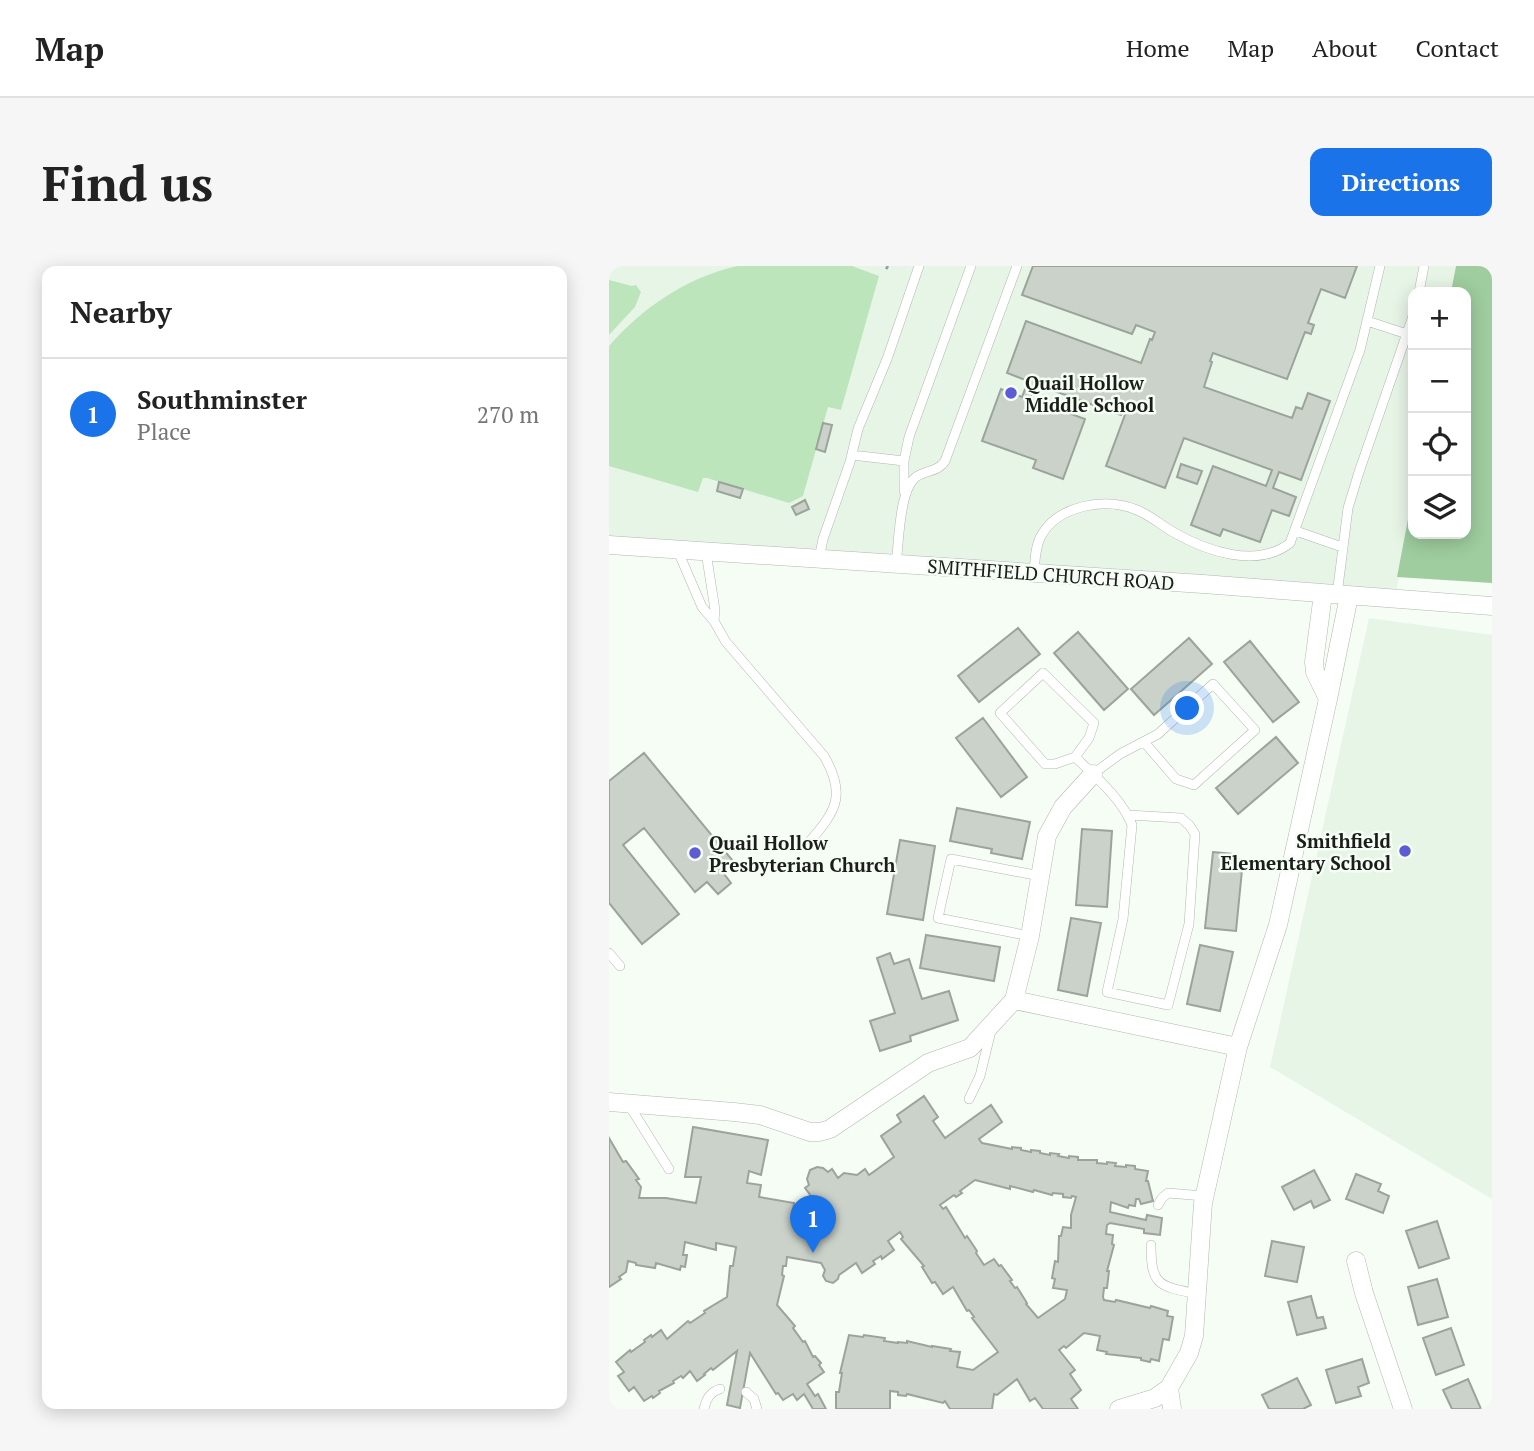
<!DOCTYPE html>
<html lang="en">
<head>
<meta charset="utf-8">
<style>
	:root { --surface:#fff; --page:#f6f6f6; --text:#222; --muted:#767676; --line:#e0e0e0; --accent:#1a73e8 }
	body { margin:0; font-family:"PT Serif",serif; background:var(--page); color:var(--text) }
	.controls { position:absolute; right:21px; top:21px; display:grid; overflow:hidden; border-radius:14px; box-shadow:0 4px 18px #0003 }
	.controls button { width:63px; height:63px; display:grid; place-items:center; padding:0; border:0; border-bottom:2px solid var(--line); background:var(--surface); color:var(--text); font:35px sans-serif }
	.you { position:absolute; left:579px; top:443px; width:24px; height:24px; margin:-18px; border:5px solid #fff; border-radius:50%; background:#1a73e8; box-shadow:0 0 0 10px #1a73e833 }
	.badge { display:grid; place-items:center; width:46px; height:46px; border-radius:50%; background:var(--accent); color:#fff; font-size:23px; font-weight:700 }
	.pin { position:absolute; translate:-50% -58px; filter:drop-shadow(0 2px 4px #0008) }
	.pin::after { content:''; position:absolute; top:37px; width:24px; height:21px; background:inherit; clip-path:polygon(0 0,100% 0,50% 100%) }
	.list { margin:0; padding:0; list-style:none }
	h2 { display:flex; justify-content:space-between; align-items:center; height:91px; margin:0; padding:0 28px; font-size:30px }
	h2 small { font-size:23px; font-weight:400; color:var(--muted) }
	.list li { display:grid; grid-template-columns:46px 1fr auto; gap:21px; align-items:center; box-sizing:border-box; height:112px; padding:0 28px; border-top:2px solid var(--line) }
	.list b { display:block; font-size:26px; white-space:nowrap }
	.list p { margin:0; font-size:23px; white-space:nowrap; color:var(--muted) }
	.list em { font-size:23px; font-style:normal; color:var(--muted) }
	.icon { flex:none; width:38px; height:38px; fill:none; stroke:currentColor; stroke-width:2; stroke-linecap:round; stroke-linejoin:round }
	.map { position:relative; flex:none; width:883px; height:1143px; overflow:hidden; border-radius:14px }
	header { display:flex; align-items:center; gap:42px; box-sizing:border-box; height:98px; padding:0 35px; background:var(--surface); border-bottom:2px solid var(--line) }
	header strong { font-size:33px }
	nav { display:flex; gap:38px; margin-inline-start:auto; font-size:24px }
	.intro { display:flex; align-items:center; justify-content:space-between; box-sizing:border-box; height:168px; padding:0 42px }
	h1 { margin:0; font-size:49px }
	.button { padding:18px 32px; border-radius:14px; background:var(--accent); color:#fff; font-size:24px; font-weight:700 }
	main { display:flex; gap:42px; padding:0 42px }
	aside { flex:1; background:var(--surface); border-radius:14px; box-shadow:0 4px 18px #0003 }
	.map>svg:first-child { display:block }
	.built { fill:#e7f5e7 }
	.green { fill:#bde5bc }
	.forest { fill:#9fcd9f }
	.building { fill:#cad2ca; stroke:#9ba39b; stroke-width:2; fill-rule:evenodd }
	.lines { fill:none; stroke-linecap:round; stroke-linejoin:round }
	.service-casing { stroke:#b0b8b0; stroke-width:10 }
	.minor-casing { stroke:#b0b8b0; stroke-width:19 }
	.path { stroke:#969c96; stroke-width:2.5; stroke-dasharray:5 3.5; stroke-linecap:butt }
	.service { stroke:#fff; stroke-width:9 }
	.minor { stroke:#fff; stroke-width:18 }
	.poi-dot { fill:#5e5cd5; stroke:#f5fdf5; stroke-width:2.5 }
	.labels { text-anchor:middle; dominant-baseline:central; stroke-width:5; stroke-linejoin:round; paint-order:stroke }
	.poi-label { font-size:19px; font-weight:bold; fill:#1a1d1a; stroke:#f5fdf5; text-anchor:start }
	.street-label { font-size:19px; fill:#1a1d1a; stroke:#f5fdf5 }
</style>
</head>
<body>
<header>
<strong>Map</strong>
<nav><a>Home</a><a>Map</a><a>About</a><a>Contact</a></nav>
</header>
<div class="intro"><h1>Find us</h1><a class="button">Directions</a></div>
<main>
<aside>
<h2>Nearby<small></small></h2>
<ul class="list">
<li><span class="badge">1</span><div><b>Southminster</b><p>Place</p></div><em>270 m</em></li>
</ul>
</aside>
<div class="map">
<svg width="883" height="1143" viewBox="0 0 883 1143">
	<rect width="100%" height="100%" fill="#f5fdf5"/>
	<!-- built -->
	<path class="built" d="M 0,0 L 847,0 L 842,26 L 804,26 L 804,227 L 787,327 L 0,275 Z
		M 760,352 L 883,369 L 883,933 L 661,801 Z"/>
	<!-- green -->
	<path class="green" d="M 128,0 L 243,0 L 270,10 L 232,144 L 219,141 L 194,230 L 180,237 L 98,212 L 94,212 L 89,226 L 0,200 L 0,80 C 34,41 77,12 128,0 Z
		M 0,14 L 23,20 L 27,19 L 32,26 L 26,41 L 0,69 Z"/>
	<!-- forest -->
	<path class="forest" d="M 847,0 L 883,0 L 883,317 L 788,311 L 804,227 L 804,268 L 857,268 L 857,26 L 842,26 Z"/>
	<!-- building -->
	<path class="building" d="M 424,0 L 748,0 L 736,32 L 712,23 L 699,57 L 705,59 L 702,68 L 696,66 L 678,113 L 604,87 L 601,95 L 603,96 L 595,121 L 683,152 L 687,141 L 693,143 L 699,127 L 721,135 L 692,214 L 670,206 L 664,222 L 687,231 L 680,250 L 663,244 L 651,276 L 614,263 L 611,270 L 582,259 L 604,200 L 657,220 L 663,204 L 575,172 L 556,222 L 497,200 L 520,138 L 516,136 L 512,149 L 426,118 L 421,133 L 476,153 L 454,213 L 424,202 L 427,194 L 373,175 L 392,123 L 413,131 L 419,115 L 398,107 L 417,55 L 532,97 L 541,73 L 543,74 L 546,66 L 527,59 L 523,68 L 413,29 Z
		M 214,157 L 223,159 L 216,186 L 207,183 Z
		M 572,198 L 593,205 L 588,218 L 568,211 Z
		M 110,216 L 134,223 L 131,232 L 108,225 Z
		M 196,234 L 200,243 L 187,249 L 183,241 Z
		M 409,362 L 431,388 L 370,436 L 349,410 Z
		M 469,366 L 519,423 L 495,444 L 445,387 Z
		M 580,372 L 603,398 L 545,449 L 522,423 Z
		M 641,375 L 690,436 L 664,456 L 615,396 Z
		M 374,452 L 418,511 L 392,531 L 347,472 Z
		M 667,471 L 689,497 L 629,548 L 607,522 Z
		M 35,487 L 124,595 L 112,604 L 122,617 L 109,628 L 98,616 L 86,626 L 35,562 L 14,579 L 70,648 L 33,678 L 0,637 L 0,515 Z
		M 348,542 L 421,556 L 413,593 L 382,587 L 383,583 L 341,575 Z
		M 473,563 L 503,565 L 498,641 L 467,639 Z
		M 291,574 L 326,580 L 314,654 L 278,648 Z
		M 604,586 L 624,588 L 624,593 L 634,594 L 627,665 L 596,662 Z
		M 462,652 L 492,657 L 478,730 L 449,724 Z
		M 317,669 L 391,681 L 385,715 L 311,702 Z
		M 591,679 L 624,686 L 611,745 L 578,738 Z
		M 281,687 L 285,698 L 300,693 L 313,733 L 340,725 L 349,754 L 301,770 L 302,775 L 271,785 L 261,755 L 286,747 L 268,692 Z
		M 315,830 L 329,851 L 324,855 L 336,872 L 382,839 L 393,856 L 370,873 L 373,877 L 403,883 L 403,881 L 412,882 L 412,884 L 422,886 L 422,884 L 431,885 L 431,887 L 441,889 L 441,887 L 450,888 L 449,890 L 460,892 L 460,890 L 469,891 L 469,894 L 488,894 L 488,897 L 498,898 L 498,896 L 507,897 L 506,900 L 517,901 L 517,899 L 526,900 L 526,903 L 539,905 L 537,915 L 539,915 L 544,935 L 532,938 L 530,933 L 527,933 L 526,940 L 520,939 L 519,942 L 502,936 L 501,946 L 537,954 L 538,949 L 553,952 L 551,969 L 535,967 L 535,963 L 501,957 L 498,959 L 497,968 L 504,969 L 503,978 L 505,979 L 498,1005 L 500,1005 L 498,1022 L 495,1022 L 494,1031 L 495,1034 L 506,1036 L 507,1034 L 541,1042 L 542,1040 L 559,1045 L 558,1050 L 564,1051 L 560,1074 L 554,1073 L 550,1095 L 542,1093 L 541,1096 L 532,1094 L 532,1092 L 497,1088 L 498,1086 L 488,1084 L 491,1070 L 475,1067 L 457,1082 L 455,1080 L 450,1084 L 466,1104 L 461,1108 L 472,1124 L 462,1133 L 469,1143 L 434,1143 L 426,1132 L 421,1135 L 408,1113 L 388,1129 L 385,1128 L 383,1143 L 341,1143 L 336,1135 L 334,1137 L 298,1128 L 297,1130 L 289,1129 L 289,1126 L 281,1125 L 281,1143 L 227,1143 L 227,1126 L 230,1126 L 233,1107 L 231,1107 L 240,1069 L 254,1071 L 255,1069 L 276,1072 L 275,1075 L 289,1077 L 289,1076 L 298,1077 L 298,1075 L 323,1081 L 323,1080 L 342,1083 L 341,1085 L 351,1086 L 348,1101 L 364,1104 L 389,1086 L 363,1052 L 365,1051 L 360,1044 L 358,1045 L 344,1021 L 334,1028 L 326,1016 L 323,1017 L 313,1001 L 315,1000 L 292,973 L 294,971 L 291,966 L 279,975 L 285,984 L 273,993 L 272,990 L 264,995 L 266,998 L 253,1007 L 247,997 L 230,1009 L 229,1013 L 224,1017 L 217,1015 L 214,1010 L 216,1004 L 212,997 L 178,991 L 177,1000 L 174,1000 L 173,1009 L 175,1010 L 168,1039 L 186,1060 L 184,1062 L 194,1076 L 196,1075 L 204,1091 L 206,1090 L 212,1097 L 210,1099 L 215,1106 L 198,1118 L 206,1130 L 209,1128 L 217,1143 L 204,1143 L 195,1128 L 188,1134 L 184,1128 L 174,1134 L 169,1127 L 167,1128 L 141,1087 L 131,1142 L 118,1139 L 128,1085 L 104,1104 L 102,1102 L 95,1108 L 96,1109 L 88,1115 L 81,1105 L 74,1112 L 72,1110 L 64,1115 L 65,1117 L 50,1125 L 51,1127 L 44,1132 L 43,1130 L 35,1135 L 25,1121 L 20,1125 L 9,1110 L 15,1106 L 7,1096 L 21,1084 L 22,1086 L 36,1076 L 35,1074 L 42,1069 L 43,1071 L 52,1064 L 58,1073 L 79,1055 L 81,1057 L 96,1047 L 95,1045 L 118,1031 L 121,1000 L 124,1000 L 127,981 L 107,977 L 107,984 L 76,976 L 74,989 L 78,989 L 76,1001 L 72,1000 L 71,1004 L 47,997 L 46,1002 L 27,999 L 27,997 L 19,995 L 17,1006 L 10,1011 L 12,1013 L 0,1021 L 0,872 L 14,896 L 17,895 L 30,913 L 27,914 L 32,921 L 30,932 L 57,932 L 87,937 L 92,911 L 76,911 L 84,861 L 159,874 L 152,909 L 140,905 L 138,917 L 152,919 L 150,931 L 185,937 L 184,944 L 193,946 L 195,934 L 202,930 L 196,922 L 200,919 L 198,913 L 201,904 L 208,901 L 214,902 L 219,906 L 223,903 L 229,912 L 235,907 L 248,909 L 256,903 L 260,909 L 285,891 L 272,870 L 292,856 L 288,849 ZM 366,914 L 401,923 L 401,920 L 424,926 L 425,924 L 443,929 L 444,927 L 454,928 L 454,931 L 462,932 L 463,930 L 467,931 L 462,949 L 462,962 L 454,961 L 452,970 L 450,970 L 449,996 L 446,995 L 443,1012 L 446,1013 L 444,1022 L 458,1024 L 456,1033 L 429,1052 L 417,1038 L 418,1037 L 408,1021 L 406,1022 L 401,1015 L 403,1014 L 392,999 L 390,1000 L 385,993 L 375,999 L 367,987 L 368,985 L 358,970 L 356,972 L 337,941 L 334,943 L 331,939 L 345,929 L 347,931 L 353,927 L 351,925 Z
		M 705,904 L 721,934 L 705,942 L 702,935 L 685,944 L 673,921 Z
		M 747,908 L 772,918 L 769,925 L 780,930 L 774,947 L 737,933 Z
		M 828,955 L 840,992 L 810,1002 L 797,965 Z
		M 663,975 L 695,981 L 688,1016 L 656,1010 Z
		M 828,1013 L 839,1051 L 809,1059 L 799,1021 Z
		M 702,1030 L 708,1052 L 714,1051 L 717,1062 L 688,1069 L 679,1036 Z
		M 842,1062 L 855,1099 L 827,1109 L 814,1072 Z
		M 753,1093 L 760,1117 L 749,1121 L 752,1130 L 727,1137 L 717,1104 Z
		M 688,1112 L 702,1139 L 694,1143 L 660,1143 L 653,1129 Z
		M 859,1113 L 872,1143 L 843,1143 L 834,1124 Z"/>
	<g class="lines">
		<!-- service casing -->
		<g class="service-casing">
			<path id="service" d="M 810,26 L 815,0
				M 758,55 L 798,68
				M 243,189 L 295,195
				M 295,225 L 295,195 L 300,171 L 362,0
				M 687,265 L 733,281
				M 68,283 L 93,341 L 105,355 L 106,344 L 97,286
				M 210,293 L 214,273 L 241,196 L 249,163 L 278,93 L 310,0
				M 287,298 C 290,277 290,224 307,211 C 317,204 329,206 336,195 L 408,0
				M 425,307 C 426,295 426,281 432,270 C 449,239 496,231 528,244 C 541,249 552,259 564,266 C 597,285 648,303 681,277 L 751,84 L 771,0
				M 728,329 L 739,242 L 750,206 L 804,50
				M 105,355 L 117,376 L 215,490 C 237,528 228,544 201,575
				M 466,491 L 480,472 L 485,457 L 434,407 L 391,447 L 436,498 L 446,498 L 466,491 C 486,510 513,533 523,559 L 514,653 L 498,726 L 559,739 L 580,658 L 586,568 L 580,559 L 572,552 L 519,549
				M 484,508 L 511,488 L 549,468 L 604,418 L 646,464 L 585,519 L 567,513 L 535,476
				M 421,670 L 329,652 L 342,593 L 431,610
				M 0,687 L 11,700
				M 360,833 L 371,810 L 382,765
				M 20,839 L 60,903
				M 549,939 L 553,932 L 559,927 L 595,930
				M 542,979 C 542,1020 550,1020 588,1028
				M 137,1126 L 145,1133 L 148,1143
				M 95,1143 C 97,1133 101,1126 111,1123"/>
		</g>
		<!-- minor casing -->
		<g class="minor-casing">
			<path id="minor" d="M 0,279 L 594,318 L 883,340
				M 714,328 L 705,396 L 706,406 L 719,433 L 740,330
				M 405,734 L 421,670 L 438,570 L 454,541 L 484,508
				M 0,836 L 125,846 L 151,849 L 201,866 L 211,866 L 221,863 L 319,797 L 361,782 L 405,734 L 629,781
				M 747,995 L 755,1027 L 794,1143
				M 560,1122 L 580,1087 L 585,1070 L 594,937 L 629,781 L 669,659 L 719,433
				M 510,1143 L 546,1132 L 560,1122 L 563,1143"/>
		</g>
		<!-- path -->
		<path class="path" d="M 277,3 L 279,0"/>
		<!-- service -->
		<use href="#service" class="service"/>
		<!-- minor -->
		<use href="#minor" class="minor"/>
	</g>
	<!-- markers -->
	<g class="poi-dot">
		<circle cx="402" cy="127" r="7"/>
		<circle cx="796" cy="585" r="7"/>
		<circle cx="86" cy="587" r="7"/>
	</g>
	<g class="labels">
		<!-- poi labels -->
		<g class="poi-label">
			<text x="416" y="116">Quail Hollow<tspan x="416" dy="22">Middle School</tspan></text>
			<text x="782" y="574" text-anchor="end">Smithfield<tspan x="782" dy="22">Elementary School</tspan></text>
			<text x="100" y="576">Quail Hollow<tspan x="100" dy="22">Presbyterian Church</tspan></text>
		</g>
		<!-- street labels -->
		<g class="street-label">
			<text transform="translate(442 308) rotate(4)">SMITHFIELD CHURCH ROAD</text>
		</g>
	</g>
</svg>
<div class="controls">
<button>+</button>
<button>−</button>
<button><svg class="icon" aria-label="locate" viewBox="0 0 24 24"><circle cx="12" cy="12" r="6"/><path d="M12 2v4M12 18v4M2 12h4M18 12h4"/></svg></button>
<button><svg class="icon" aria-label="layers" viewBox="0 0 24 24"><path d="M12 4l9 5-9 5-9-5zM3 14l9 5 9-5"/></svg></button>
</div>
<div class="you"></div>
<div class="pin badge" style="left:204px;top:987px">1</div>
</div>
</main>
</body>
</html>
